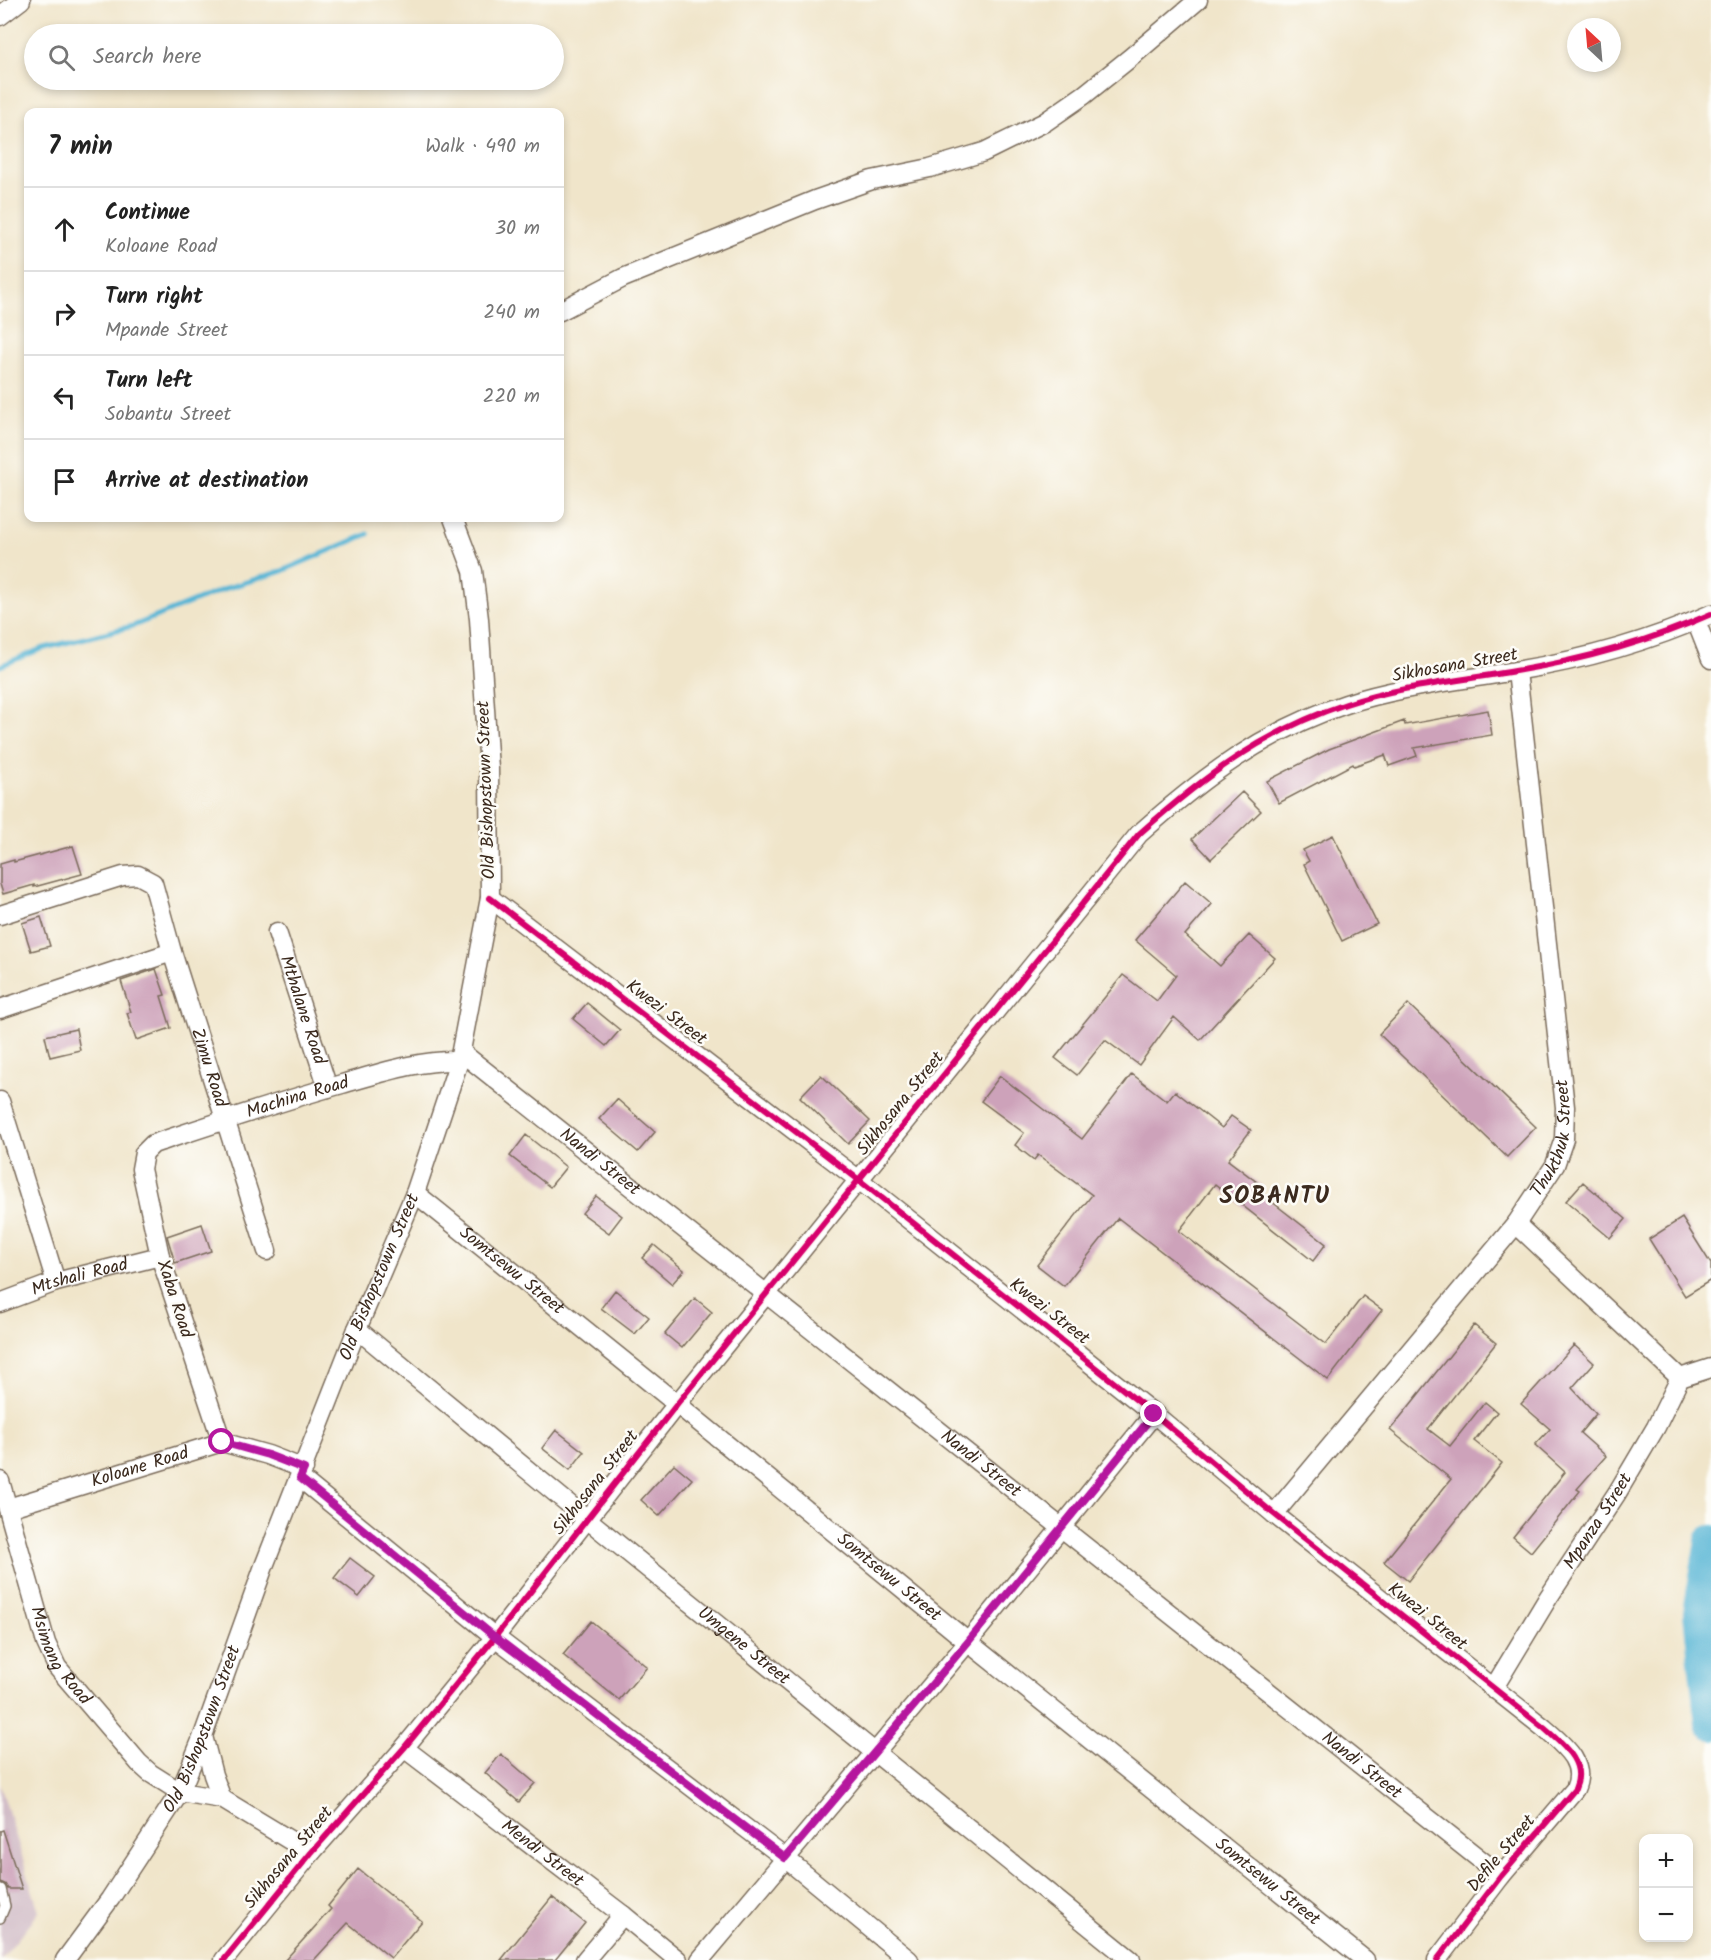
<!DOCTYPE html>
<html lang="en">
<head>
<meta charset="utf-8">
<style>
	:root { --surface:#fff; --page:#f2f2f2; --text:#222; --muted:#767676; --line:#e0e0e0 }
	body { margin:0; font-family:Kalam,sans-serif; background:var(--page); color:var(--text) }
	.controls { position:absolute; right:18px; bottom:18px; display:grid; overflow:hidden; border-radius:12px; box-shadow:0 3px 9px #0003 }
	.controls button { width:54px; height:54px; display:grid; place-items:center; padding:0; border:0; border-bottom:2px solid var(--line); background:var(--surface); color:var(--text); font:30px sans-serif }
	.compass { position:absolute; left:1567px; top:18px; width:54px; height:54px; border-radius:50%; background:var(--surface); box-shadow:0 3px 9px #0003; rotate:334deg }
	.stop { position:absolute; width:18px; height:18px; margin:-14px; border:4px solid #b5179e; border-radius:50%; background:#fff }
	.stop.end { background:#b5179e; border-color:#fff; box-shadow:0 2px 6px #0008 }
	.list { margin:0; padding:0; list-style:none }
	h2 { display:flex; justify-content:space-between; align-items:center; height:78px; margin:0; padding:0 24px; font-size:26px }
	h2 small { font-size:20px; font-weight:400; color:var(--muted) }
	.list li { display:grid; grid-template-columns:39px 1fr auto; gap:18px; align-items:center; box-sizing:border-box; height:84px; padding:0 24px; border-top:2px solid var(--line) }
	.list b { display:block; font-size:22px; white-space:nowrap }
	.list p { margin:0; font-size:20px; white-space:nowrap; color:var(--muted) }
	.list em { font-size:20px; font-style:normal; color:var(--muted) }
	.icon { flex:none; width:33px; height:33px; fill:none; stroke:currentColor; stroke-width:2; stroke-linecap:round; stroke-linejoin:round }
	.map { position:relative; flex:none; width:1711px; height:1960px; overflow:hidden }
	.search { position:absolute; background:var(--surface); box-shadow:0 3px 9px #0003; left:24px; top:24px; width:540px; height:66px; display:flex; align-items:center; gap:15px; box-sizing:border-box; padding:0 21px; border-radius:33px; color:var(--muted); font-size:22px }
	.panel { position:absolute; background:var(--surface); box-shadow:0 3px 9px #0003; left:24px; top:108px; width:540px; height:414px; border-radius:12px }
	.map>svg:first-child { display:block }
	.industrial { fill:#d2bdc8 }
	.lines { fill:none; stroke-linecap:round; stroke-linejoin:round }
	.stream { stroke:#56b5d5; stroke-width:5 }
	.river { stroke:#56b5d5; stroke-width:32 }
	.building { fill:#cda2ba }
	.service-casing { stroke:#7a6b5a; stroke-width:12 }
	.minor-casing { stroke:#7a6b5a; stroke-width:21 }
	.service { stroke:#fff; stroke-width:9 }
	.minor { stroke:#fff; stroke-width:18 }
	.cycleway-casing { stroke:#fdfcf7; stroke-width:10 }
	.cycleway { stroke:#d6006c; stroke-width:6 }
	.route { stroke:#b5179e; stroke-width:8 }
	.labels { text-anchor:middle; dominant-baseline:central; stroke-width:5; stroke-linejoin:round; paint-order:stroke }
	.street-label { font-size:18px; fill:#3b2a1e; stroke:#fdfcf7 }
	.district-label { font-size:24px; font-weight:bold; letter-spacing:1.5px; fill:#3b2a1e; stroke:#fdfcf7 }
</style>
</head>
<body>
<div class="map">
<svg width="1711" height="1960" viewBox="0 0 1711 1960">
	<rect width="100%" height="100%" fill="#fdfcf7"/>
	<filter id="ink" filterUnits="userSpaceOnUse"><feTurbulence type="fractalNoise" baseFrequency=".0167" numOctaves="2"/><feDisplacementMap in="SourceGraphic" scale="12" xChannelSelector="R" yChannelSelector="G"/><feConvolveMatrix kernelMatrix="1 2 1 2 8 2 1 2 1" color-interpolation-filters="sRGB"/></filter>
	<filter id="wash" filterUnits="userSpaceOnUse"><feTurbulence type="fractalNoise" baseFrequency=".008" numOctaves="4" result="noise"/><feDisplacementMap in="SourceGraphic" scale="24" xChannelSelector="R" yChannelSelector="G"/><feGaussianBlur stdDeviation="1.35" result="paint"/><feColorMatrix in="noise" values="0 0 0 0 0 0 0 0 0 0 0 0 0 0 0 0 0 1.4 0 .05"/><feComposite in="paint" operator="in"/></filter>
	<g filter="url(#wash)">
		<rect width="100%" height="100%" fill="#f0e5ca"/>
		<!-- industrial -->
		<path class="industrial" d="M 0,1784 L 39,1912 L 1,1960 L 0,1960 Z"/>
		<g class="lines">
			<!-- stream -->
			<path class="stream" d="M 0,666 L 41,649 L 133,626 L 227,588 L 282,571 L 368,534"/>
			<!-- river -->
			<path class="river" d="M 1711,1541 L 1699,1613 L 1711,1724"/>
		</g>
		<g id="blocks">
			<!-- building -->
			<path class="building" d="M 1488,710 L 1492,735 L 1414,748 L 1417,756 L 1389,766 L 1385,755 L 1354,766 L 1353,764 L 1279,803 L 1267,781 L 1329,749 L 1404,721 L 1405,725 Z
				M 1242,792 L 1261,811 L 1211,859 L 1192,839 Z
				M 1333,835 L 1377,924 L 1342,941 L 1304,864 L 1309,861 L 1303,850 Z
				M 73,846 L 82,874 L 34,887 L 34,885 L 3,894 L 0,884 L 0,864 L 14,860 L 14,862 Z
				M 1185,881 L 1212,904 L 1185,935 L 1220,966 L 1249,935 L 1275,958 L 1200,1040 L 1174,1017 L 1139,1065 L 1105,1040 L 1077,1075 L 1055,1058 L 1123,975 L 1157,1001 L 1176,975 L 1135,940 Z
				M 41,917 L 50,946 L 31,951 L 22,923 Z
				M 156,969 L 165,995 L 161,996 L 171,1028 L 136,1040 L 127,1013 L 131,1012 L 121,981 Z
				M 587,1003 L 620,1030 L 606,1046 L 573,1019 Z
				M 1408,1004 L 1536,1127 L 1507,1157 L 1379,1034 Z
				M 76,1029 L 80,1050 L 50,1057 L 45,1036 Z
				M 1132,1074 L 1167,1101 L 1175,1091 L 1222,1128 L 1231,1116 L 1251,1130 L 1228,1160 L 1262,1186 L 1258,1191 L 1326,1244 L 1313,1261 L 1215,1184 L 1179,1231 L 1326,1344 L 1363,1296 L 1382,1310 L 1328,1380 L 1118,1218 L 1064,1286 L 1037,1265 L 1092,1195 L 1038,1155 L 1034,1160 L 1015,1145 L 1024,1133 L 981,1101 L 1000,1076 L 1082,1139 Z
				M 821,1075 L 870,1121 L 848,1144 L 800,1097 Z
				M 617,1099 L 655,1132 L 638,1152 L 599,1119 Z
				M 526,1135 L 566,1167 L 550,1187 L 510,1156 Z
				M 1583,1182 L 1626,1219 L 1610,1238 L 1566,1201 Z
				M 596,1196 L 622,1216 L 609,1233 L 582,1213 Z
				M 1682,1218 L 1711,1264 L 1711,1280 L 1685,1296 L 1649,1239 Z
				M 202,1224 L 211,1251 L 175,1263 L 167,1236 Z
				M 654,1245 L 684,1270 L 672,1284 L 642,1258 Z
				M 615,1290 L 649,1317 L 635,1334 L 601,1308 Z
				M 695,1298 L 712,1312 L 682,1348 L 665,1334 Z
				M 1474,1325 L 1496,1343 L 1428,1429 L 1450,1446 L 1485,1402 L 1497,1412 L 1474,1441 L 1502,1463 L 1408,1581 L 1384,1562 L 1451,1479 L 1390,1430 Z
				M 1574,1345 L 1594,1363 L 1572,1388 L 1596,1414 L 1580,1433 L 1606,1456 L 1577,1489 L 1580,1491 L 1531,1552 L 1513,1537 L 1565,1472 L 1535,1445 L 1550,1429 L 1521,1404 Z
				M 556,1430 L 584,1452 L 570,1470 L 542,1448 Z
				M 674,1464 L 692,1479 L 659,1516 L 641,1500 Z
				M 350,1558 L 375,1577 L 359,1597 L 334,1578 Z
				M 591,1621 L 647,1667 L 619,1700 L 563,1655 Z
				M 501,1754 L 535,1783 L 519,1802 L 485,1773 Z
				M 3,1830 L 22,1889 L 8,1889 L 5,1884 L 0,1882 L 0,1831 Z
				M 358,1869 L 422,1921 L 391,1958 L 348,1923 L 314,1960 L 285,1960 L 331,1909 L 328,1906 Z
				M 552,1897 L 585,1923 L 555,1960 L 501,1960 Z"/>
		</g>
	</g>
	<g filter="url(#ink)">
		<use href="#blocks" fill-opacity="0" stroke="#7a6b5a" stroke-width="1.5"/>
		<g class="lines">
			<!-- service casing -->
			<g class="service-casing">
				<path id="service" d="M 0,1918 L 5,1906 L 1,1889"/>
			</g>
			<!-- minor casing -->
			<g class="minor-casing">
				<g id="minor">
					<path d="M 0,16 L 21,0"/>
					<path d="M 560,311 L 623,278 L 815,200 L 872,180 L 930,168 L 984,152 L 1045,122 L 1084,95 L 1130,58 L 1198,0"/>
					<path d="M 1696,621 L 1711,659"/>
					<path d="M 490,898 L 859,1180 L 1154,1414 L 1274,1514 L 1544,1728 C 1563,1745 1587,1762 1575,1789 L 1501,1876 L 1437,1960"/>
					<path id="s1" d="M 0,915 L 123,876 L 138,875 L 153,883 L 172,952 L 267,1251"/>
					<path id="s2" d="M 277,932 L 328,1088"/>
					<path d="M 0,1009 L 172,952"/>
					<path id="s3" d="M 461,1052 L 1501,1876"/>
					<path d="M 0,1101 L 56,1282"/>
					<path id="s4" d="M 415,1193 L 677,1404 L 968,1642 L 1365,1960"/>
					<path d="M 1516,1224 L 1680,1378"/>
					<path id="s5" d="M 0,1303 L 56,1282 L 160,1256"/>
					<path id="s6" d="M 357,1329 L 587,1519 L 1131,1960"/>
					<path id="s7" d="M 222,1442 L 160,1256 L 141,1169 L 144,1153 L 153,1144 C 216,1123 278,1102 342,1084 C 381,1073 418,1060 459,1061"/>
					<path d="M 300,1478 L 495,1637 L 785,1858 L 909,1960"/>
					<path id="s8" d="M 0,1481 L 46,1643 L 57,1667 L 139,1763 L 150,1773 L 180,1792 L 222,1799 L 311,1853"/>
					<path id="s9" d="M 8,1508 L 222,1442 L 268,1455 L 304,1469"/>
					<path id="s10" d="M 1274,1514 L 1516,1224 L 1555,1165 L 1564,1139 L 1565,1107 L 1517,671"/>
					<path id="s11" d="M 1493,1689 L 1548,1598 L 1617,1493 L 1656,1427 L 1680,1378 L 1711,1368"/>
					<path d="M 203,1736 L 213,1775 L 222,1799"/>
					<path id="s12" d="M 404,1748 L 623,1915 L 678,1960"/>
					<path id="s13" d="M 65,1960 L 110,1899 L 180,1792 L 203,1736 L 264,1566 L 357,1329 L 415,1193 L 459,1061 L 490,898 L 489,769 L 479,619 L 473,571 L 453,518"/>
					<path d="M 224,1960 L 311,1853 L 404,1748 L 495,1637 L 677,1404 L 1139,834 C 1203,777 1264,731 1346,704 C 1401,686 1458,681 1515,671 C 1583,660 1648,642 1711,614"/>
					<path d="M 585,1960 L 623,1915"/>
					<path d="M 700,1960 L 968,1642 L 1154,1414"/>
				</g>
			</g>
			<!-- service -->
			<use href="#service" class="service"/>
			<!-- minor -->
			<use href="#minor" class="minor"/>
			<!-- cycleway casing -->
			<g class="cycleway-casing">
				<path id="cycleway" d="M 490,898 L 859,1180 L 1154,1414 L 1274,1514 L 1544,1728 C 1563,1745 1587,1762 1575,1789 L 1501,1876 L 1437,1960
					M 224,1960 L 311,1853 L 404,1748 L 495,1637 L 677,1404 L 1139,834 C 1203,777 1264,731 1346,704 C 1401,686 1458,681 1515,671 C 1583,660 1648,642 1711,614"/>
			</g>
			<!-- cycleway -->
			<use href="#cycleway" class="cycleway"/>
		</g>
	</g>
	<g class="lines" filter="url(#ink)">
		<!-- route -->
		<path class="route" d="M 222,1442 L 268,1455 L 304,1469 L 300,1478 L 495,1637 L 785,1858 L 968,1642 L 1154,1414"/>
	</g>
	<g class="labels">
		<!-- street labels -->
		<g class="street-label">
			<text transform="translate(1455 666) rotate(-10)">Sikhosana Street</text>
			<text transform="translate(487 790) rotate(-92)">Old Bishopstown Street</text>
			<text stroke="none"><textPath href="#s2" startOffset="82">Mthalane Road</textPath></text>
			<text transform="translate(666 1013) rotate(37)">Kwezi Street</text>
			<text stroke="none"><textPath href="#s1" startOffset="354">Zimu Road</textPath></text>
			<text stroke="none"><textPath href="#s7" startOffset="466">Machina Road</textPath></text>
			<text transform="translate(901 1104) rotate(-51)">Sikhosana Street</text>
			<text stroke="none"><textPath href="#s10" startOffset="474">Thukthuk Street</textPath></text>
			<text stroke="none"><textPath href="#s3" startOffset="177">Nandi Street</textPath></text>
			<text stroke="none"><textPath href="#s4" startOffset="124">Somtsewu Street</textPath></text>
			<text stroke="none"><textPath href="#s13" startOffset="756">Old Bishopstown Street</textPath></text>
			<text stroke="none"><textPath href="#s5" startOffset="84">Mtshali Road</textPath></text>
			<text transform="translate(174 1299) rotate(72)">Xaba Road</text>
			<text transform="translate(1049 1312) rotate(38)">Kwezi Street</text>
			<text stroke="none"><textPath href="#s3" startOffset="663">Nandi Street</textPath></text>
			<text stroke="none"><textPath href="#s9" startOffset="138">Koloane Road</textPath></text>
			<text transform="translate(596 1483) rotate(-52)">Sikhosana Street</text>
			<text stroke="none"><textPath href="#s11" startOffset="198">Mpanza Street</textPath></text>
			<text stroke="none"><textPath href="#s4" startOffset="610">Somtsewu Street</textPath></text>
			<text transform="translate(1427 1617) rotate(39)">Kwezi Street</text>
			<text stroke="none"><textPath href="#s6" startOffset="500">Umgene Street</textPath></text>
			<text stroke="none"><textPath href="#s8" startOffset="186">Msimang Road</textPath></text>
			<text stroke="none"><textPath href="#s13" startOffset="270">Old Bishopstown Street</textPath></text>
			<text stroke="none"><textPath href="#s3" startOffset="1149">Nandi Street</textPath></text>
			<text stroke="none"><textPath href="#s12" startOffset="174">Mendi Street</textPath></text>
			<text transform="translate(1502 1854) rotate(-50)">Defile Street</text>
			<text transform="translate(289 1858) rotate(-50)">Sikhosana Street</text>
			<text stroke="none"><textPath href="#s4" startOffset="1096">Somtsewu Street</textPath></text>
		</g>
		<!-- district labels -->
		<g class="district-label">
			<text x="1275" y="1196">SOBANTU</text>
		</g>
	</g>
</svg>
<div class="controls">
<button>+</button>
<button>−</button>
</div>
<svg class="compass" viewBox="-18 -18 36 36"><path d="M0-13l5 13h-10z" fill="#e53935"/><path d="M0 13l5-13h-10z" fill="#767676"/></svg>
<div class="stop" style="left:222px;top:1442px"></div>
<div class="stop end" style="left:1154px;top:1414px"></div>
<div class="search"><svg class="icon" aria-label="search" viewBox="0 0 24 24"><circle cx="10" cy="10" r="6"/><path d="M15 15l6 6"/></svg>Search here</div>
<section class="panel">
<h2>7 min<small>Walk · 490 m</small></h2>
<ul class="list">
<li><svg class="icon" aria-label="ahead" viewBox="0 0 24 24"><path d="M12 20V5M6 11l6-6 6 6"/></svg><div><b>Continue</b><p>Koloane Road</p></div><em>30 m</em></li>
<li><svg class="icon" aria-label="right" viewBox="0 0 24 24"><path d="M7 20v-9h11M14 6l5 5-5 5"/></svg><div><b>Turn right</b><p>Mpande Street</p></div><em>240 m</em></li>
<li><svg class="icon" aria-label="left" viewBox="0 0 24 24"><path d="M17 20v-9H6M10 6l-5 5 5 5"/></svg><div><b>Turn left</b><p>Sobantu Street</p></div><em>220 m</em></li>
<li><svg class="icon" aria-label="arrive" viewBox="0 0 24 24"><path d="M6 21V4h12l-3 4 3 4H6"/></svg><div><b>Arrive at destination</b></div></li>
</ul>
</section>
</div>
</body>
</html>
